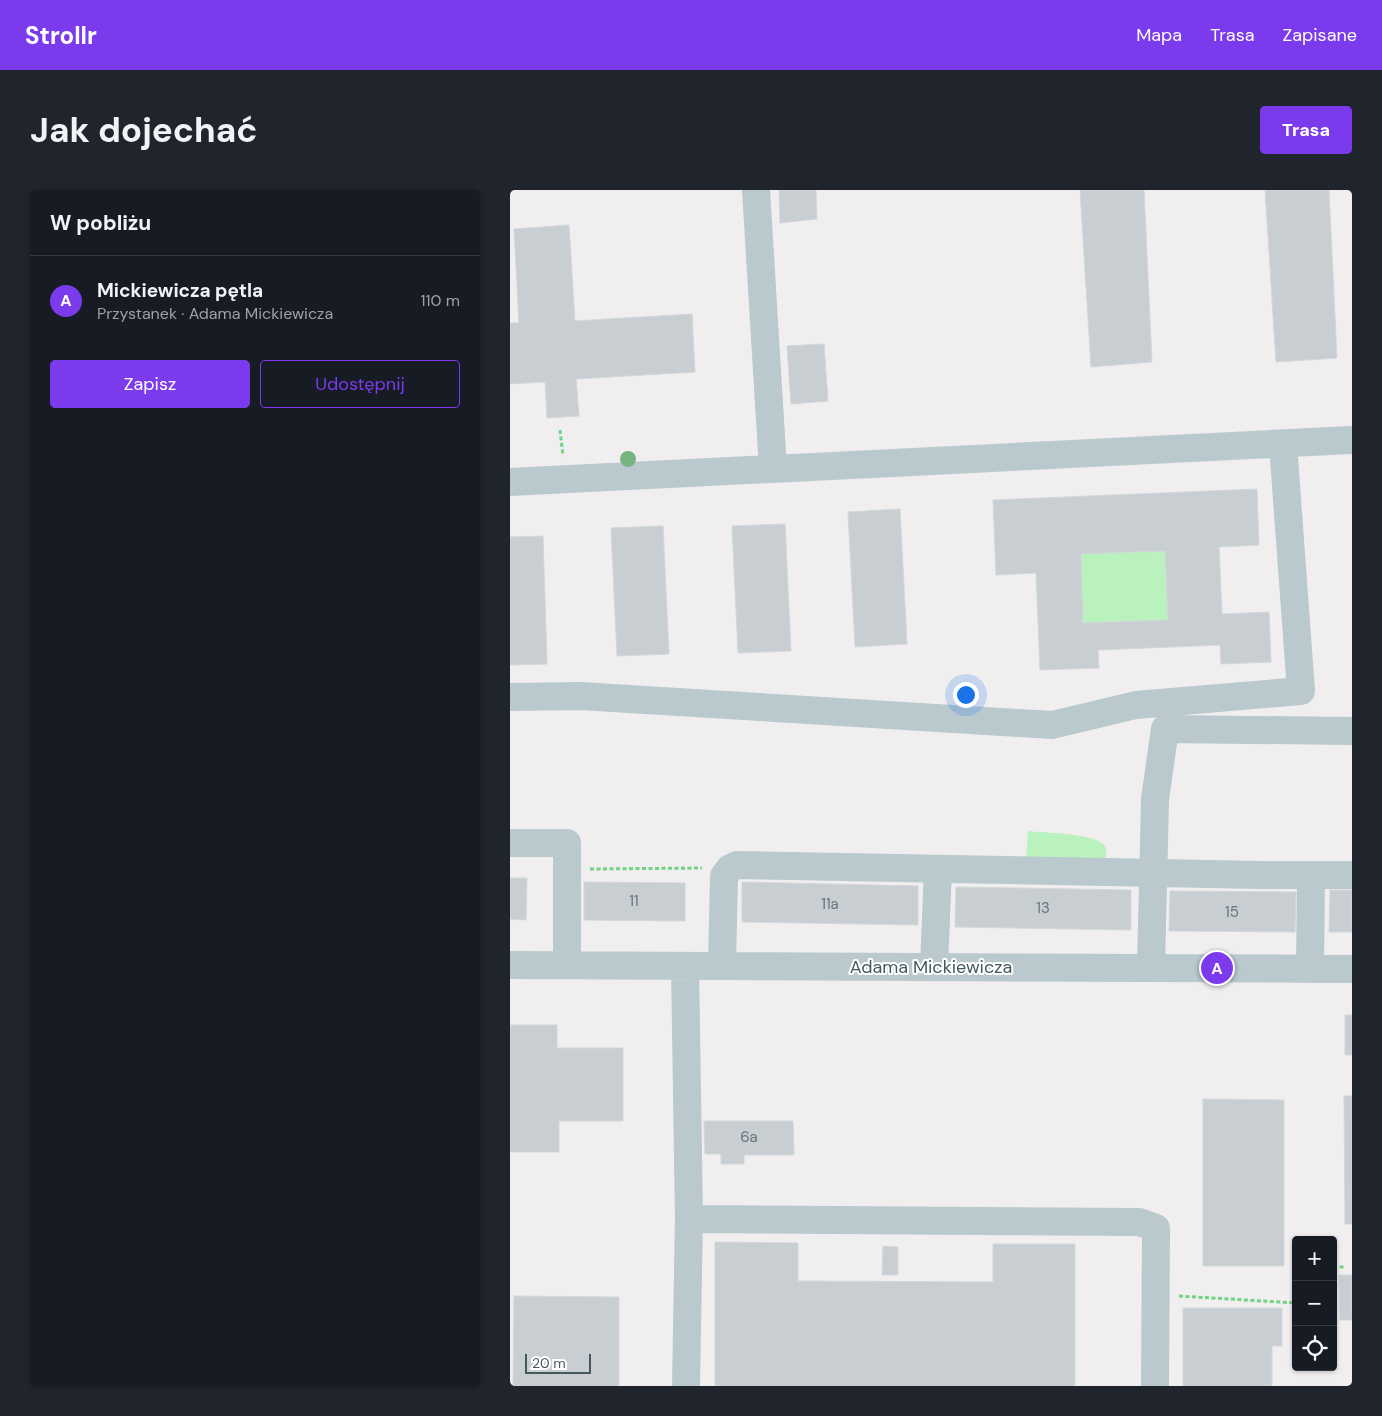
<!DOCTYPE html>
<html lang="pl">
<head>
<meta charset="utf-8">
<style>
	:root { --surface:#171b24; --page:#20242c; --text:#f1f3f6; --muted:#9ea1a6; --line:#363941; --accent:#7c3aed }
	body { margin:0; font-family:"DM Sans",sans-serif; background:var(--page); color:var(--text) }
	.controls { position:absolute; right:15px; bottom:15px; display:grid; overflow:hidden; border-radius:5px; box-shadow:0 1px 4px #0004 }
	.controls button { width:45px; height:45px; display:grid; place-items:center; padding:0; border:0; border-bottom:1px solid var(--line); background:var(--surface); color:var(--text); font:25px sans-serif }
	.scale { position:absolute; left:15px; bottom:12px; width:66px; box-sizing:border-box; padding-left:5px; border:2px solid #45595d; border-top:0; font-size:14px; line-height:18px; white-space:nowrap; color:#45595d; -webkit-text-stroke:4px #fff; paint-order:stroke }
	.you { position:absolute; left:455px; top:504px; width:18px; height:18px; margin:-12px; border:4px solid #fff; border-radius:50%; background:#1a73e8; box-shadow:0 0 0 8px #1a73e833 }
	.badge { display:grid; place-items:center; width:32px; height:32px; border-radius:50%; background:var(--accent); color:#fff; font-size:16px; font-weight:700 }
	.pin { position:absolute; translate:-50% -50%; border:2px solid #fff; box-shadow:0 1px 5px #0006 }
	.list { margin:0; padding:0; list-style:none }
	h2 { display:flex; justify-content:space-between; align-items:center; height:65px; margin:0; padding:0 20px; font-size:21px }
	h2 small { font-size:16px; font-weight:400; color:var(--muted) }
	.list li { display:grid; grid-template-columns:32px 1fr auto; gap:15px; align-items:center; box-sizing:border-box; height:90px; padding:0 20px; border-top:1px solid var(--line) }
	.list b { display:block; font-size:19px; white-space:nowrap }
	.list p { margin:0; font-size:16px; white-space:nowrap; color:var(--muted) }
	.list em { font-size:16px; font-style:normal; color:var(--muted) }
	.actions { display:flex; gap:10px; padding:15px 20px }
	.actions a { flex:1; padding:11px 0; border:1px solid var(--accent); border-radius:5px; text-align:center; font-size:18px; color:var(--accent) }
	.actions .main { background:var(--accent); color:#fff }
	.icon { flex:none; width:28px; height:28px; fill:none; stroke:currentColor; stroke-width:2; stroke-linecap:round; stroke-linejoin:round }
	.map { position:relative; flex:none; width:842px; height:1196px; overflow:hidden; border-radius:5px }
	header { display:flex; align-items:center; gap:30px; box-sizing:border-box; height:70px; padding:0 25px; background:var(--accent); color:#fff }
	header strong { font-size:24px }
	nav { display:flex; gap:28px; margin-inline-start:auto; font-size:18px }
	.intro { display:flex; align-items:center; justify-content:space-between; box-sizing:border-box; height:120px; padding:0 30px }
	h1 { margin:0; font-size:35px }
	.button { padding:12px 22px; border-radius:5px; background:var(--accent); color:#fff; font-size:18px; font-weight:700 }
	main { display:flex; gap:30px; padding:0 30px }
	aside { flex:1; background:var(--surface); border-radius:5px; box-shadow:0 1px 4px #0004 }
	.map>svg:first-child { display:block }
	.green { fill:#baf2be }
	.building { fill:#c8ced2; stroke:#d2d7db; fill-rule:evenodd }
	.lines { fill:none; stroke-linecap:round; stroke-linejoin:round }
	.path { stroke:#70d283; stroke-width:3; stroke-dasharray:4 2.5; stroke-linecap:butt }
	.minor { stroke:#b9c9cd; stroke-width:28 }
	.tree { fill:#76b481 }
	.labels { text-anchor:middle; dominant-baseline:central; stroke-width:4; stroke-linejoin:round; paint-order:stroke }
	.number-label { font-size:15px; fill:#66767a }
	.street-label { font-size:18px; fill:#45595d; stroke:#fff }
</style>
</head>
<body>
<header>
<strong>Strollr</strong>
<nav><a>Mapa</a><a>Trasa</a><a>Zapisane</a></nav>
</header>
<div class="intro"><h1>Jak dojechać</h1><a class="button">Trasa</a></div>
<main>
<aside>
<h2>W pobliżu<small></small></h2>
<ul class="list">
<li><span class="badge">A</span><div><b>Mickiewicza pętla</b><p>Przystanek · Adama Mickiewicza</p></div><em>110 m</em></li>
</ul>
<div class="actions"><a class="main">Zapisz</a><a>Udostępnij</a></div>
</aside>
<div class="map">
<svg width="842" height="1196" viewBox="0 0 842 1196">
	<rect width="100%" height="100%" fill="#f1eeef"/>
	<!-- green -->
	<path class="green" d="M 655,361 L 658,430 L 573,433 L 571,364 Z
		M 518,641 C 533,643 587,643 595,656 C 598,661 596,665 595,671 L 516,669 Z"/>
	<!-- building -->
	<path class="building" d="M 269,0 L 306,0 L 307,29 L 270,33 Z
		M 570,0 L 634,0 L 642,172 L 581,177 Z
		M 755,0 L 819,0 L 827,168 L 766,172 Z
		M 59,35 L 65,131 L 182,124 L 185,182 L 66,189 L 69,226 L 37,228 L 35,192 L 0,194 L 0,133 L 9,133 L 4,39 Z
		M 314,154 L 318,211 L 281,214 L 277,156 Z
		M 747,299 L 749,355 L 709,357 L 712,424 L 759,422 L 761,472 L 711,474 L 710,455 L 588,460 L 589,478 L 530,480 L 526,383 L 486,385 L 483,310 ZM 655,361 L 658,430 L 573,433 L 571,364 Z
		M 390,319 L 397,454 L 345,457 L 338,322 Z
		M 275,334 L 281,461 L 228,463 L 222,336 Z
		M 153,336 L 159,464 L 107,466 L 101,338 Z
		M 33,346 L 37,474 L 0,475 L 0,347 Z
		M 0,688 L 17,688 L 16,730 L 0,729 Z
		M 74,692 L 175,693 L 175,731 L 74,730 Z
		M 232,692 L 408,696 L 408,735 L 232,732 Z
		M 446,697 L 621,700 L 621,740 L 445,737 Z
		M 820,700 L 842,700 L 842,742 L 819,742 Z
		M 660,701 L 786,702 L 785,742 L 659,741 Z
		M 835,825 L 842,825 L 842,865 L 835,865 Z
		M 0,835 L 47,835 L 47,858 L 113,858 L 113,931 L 49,931 L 49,962 L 0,962 Z
		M 834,906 L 842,906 L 842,1034 L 835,1034 Z
		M 693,909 L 774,910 L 774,1076 L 693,1076 Z
		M 194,931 L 283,931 L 284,965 L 234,965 L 234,974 L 211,974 L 211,964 L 195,964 Z
		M 205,1052 L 288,1053 L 288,1091 L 483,1092 L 483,1054 L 565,1054 L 565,1196 L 205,1196 Z
		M 373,1056 L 388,1057 L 388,1085 L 372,1085 Z
		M 829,1085 L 842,1085 L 842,1130 L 830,1130 Z
		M 4,1106 L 109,1107 L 109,1196 L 3,1196 Z
		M 673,1118 L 772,1118 L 772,1156 L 762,1156 L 762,1196 L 673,1196 Z"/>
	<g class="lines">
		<!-- path -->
		<path class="path" d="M 50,240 L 53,266
			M 80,679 L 192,678
			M 823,1077 L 835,1077
			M 669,1106 L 786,1113"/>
		<!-- minor -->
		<path class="minor" d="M 246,0 L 263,279
			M 0,292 L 842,250
			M 0,507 L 70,506 L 542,535 L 626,515 L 791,501 L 773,254
			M 0,653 L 57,653 L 57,775
			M 0,775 L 842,779
			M 175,776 L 179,1029 L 629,1032 L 646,1038 L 645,1196
			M 212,776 L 214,686 L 220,678 L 227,675 L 751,685 L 842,685
			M 424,777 L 428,679
			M 641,778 L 645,609 L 655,539 L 842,541
			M 800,779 L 801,685
			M 176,1196 L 179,1026"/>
	</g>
	<!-- trees -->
	<circle class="tree" cx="118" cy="269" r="8"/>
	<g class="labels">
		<!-- number labels -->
		<g class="number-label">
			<text x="124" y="711">11</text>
			<text x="320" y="714">11a</text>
			<text x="533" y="718">13</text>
			<text x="722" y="722">15</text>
			<text x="239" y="947">6a</text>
		</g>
		<!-- street labels -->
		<g class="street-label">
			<text x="421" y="777">Adama Mickiewicza</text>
		</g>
	</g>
</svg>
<div class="controls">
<button>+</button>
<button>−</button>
<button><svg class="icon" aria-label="locate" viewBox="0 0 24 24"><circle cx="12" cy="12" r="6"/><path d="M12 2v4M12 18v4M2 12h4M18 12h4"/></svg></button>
</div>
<div class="scale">20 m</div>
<div class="you"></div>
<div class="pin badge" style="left:707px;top:778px">A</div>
</div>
</main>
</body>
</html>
